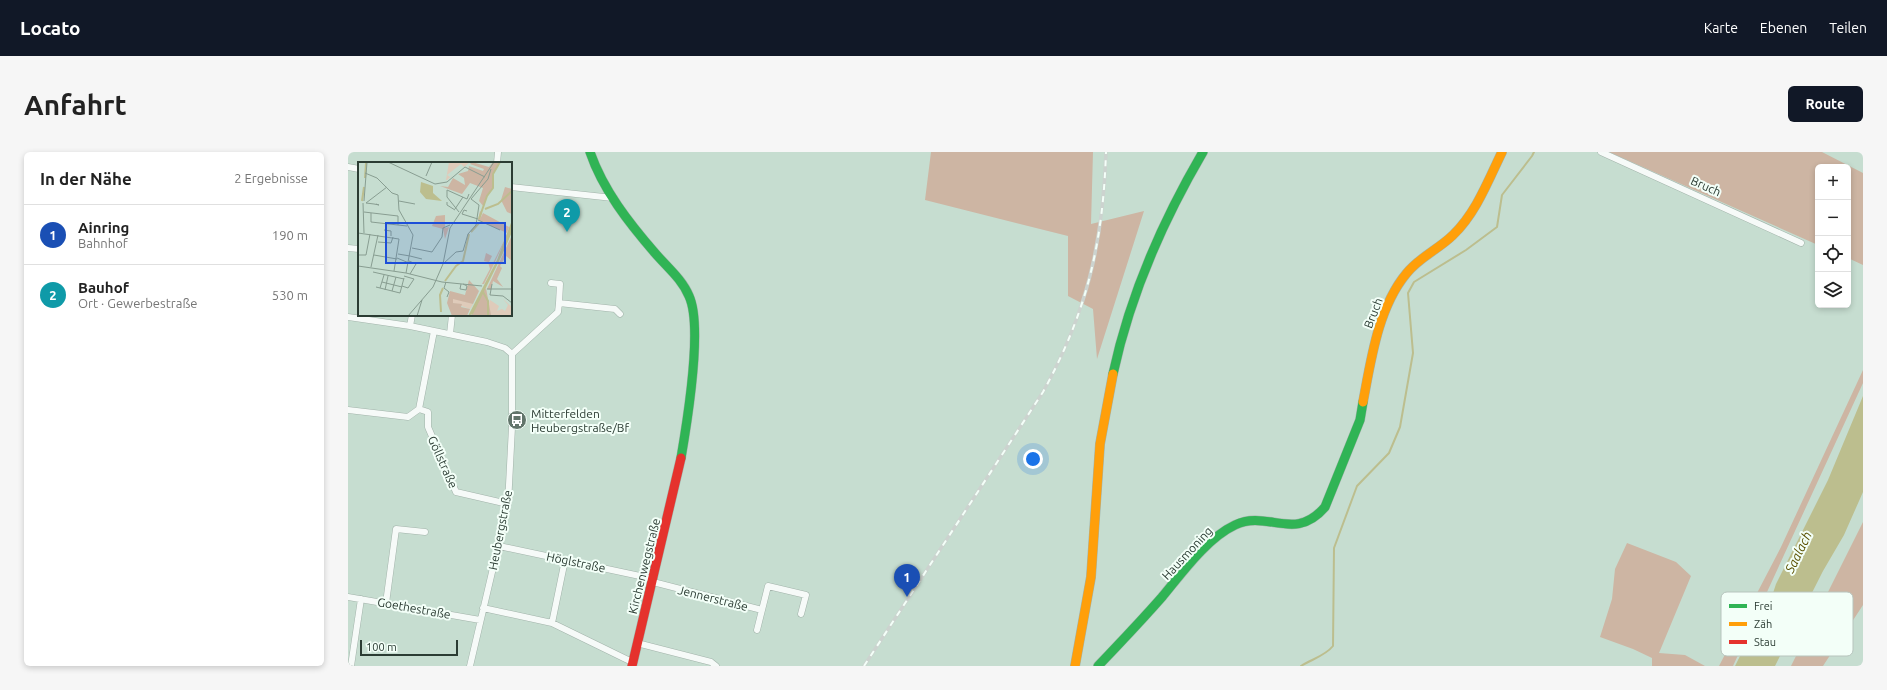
<!DOCTYPE html>
<html lang="de">
<head>
<meta charset="utf-8">
<style>
	:root { --surface:#fff; --page:#f6f6f6; --text:#222; --muted:#767676; --line:#e0e0e0; --accent:#111827 }
	body { margin:0; font-family:Ubuntu,sans-serif; background:var(--page); color:var(--text) }
	.controls { position:absolute; right:12px; top:12px; display:grid; overflow:hidden; border-radius:6px; box-shadow:0 2px 6px #0003 }
	.controls button { width:36px; height:36px; display:grid; place-items:center; padding:0; border:0; border-bottom:1px solid var(--line); background:var(--surface); color:var(--text); font:20px sans-serif }
	.scale { position:absolute; left:12px; bottom:10px; width:98px; box-sizing:border-box; padding-left:4px; border:2px solid #2b3c33; border-top:0; font-size:11px; line-height:14px; white-space:nowrap; color:#2b3c33; -webkit-text-stroke:3px #f3fff8; paint-order:stroke }
	.you { position:absolute; left:685px; top:307px; width:14px; height:14px; margin:-10px; border:3px solid #fff; border-radius:50%; background:#1a73e8; box-shadow:0 0 0 6px #1a73e833 }
	.badge { display:grid; place-items:center; width:26px; height:26px; border-radius:50%; background:var(--accent); color:#fff; font-size:13px; font-weight:700 }
	.pin { position:absolute; translate:-50% -33px; filter:drop-shadow(0 1px 2px #0008) }
	.pin::after { content:''; position:absolute; top:21px; width:14px; height:12px; background:inherit; clip-path:polygon(0 0,100% 0,50% 100%) }
	.list { margin:0; padding:0; list-style:none }
	h2 { display:flex; justify-content:space-between; align-items:center; height:52px; margin:0; padding:0 16px; font-size:17px }
	h2 small { font-size:13px; font-weight:400; color:var(--muted) }
	.list li { display:grid; grid-template-columns:26px 1fr auto; gap:12px; align-items:center; box-sizing:border-box; height:60px; padding:0 16px; border-top:1px solid var(--line) }
	.list b { display:block; font-size:15px; white-space:nowrap }
	.list p { margin:0; font-size:13px; white-space:nowrap; color:var(--muted) }
	.list em { font-size:13px; font-style:normal; color:var(--muted) }
	.icon { flex:none; width:22px; height:22px; fill:none; stroke:currentColor; stroke-width:2; stroke-linecap:round; stroke-linejoin:round }
	.map { position:relative; flex:none; width:1515px; height:514px; overflow:hidden; border-radius:6px }
	header { display:flex; align-items:center; gap:24px; box-sizing:border-box; height:56px; padding:0 20px; background:var(--accent); color:#fff }
	header strong { font-size:19px }
	nav { display:flex; gap:22px; margin-inline-start:auto; font-size:14px }
	.intro { display:flex; align-items:center; justify-content:space-between; box-sizing:border-box; height:96px; padding:0 24px }
	h1 { margin:0; font-size:28px }
	.button { padding:10px 18px; border-radius:6px; background:var(--accent); color:#fff; font-size:14px; font-weight:700 }
	main { display:flex; gap:24px; padding:0 24px }
	aside { flex:1; background:var(--surface); border-radius:6px; box-shadow:0 2px 6px #0003 }
	.map>svg:first-child { display:block }
	.forest { fill:#cdb5a3 }
	.water { fill:#bcbe8e }
	.lines { fill:none; stroke-linecap:round; stroke-linejoin:round }
	.stream { stroke:#bcbe8e; stroke-width:2 }
	.street-casing { stroke:#a2b3aa; stroke-width:7 }
	.fast-casing { stroke:#a2b3aa; stroke-width:10 }
	.slow-casing { stroke:#a2b3aa; stroke-width:10 }
	.jam-casing { stroke:#a2b3aa; stroke-width:10 }
	.street { stroke:#f6faf8; stroke-width:6 }
	.fast { stroke:#30b455; stroke-width:9 }
	.slow { stroke:#ff9f0a; stroke-width:9 }
	.jam { stroke:#e5322d; stroke-width:9 }
	.rail-casing { stroke:#ccd3cf; stroke-width:3.5 }
	.rail { stroke:#f3fff8; stroke-width:2; stroke-dasharray:6; stroke-linecap:butt }
	.labels { text-anchor:middle; dominant-baseline:central; stroke-width:4; stroke-linejoin:round; paint-order:stroke }
	.street-label { font-size:12px; fill:#2b3c33; stroke:#f3fff8 }
	.poi-label { font-size:12px; fill:#2b3c33; stroke:#f3fff8; text-anchor:start }
	.water-label { font-size:13px; font-style:italic; fill:#5b5100; stroke:#f3fff8 }
	.inset-river { fill:none; stroke:#bcbe8e; stroke-width:2 }
	.inset-road { fill:none; stroke:#889d91; stroke-width:1 }
	.view { fill:#1d4ed8; fill-opacity:0.15; stroke:#1d4ed8; stroke-width:2 }
	.inset-edge { fill:none; stroke:#2b3c33; stroke-width:2 }
	.key { fill:#f3fff8; stroke:#b7c4bd; stroke-width:1 }
	.key-label { font-size:11px; fill:#2b3c33 }
</style>
</head>
<body>
<header>
<strong>Locato</strong>
<nav><a>Karte</a><a>Ebenen</a><a>Teilen</a></nav>
</header>
<div class="intro"><h1>Anfahrt</h1><a class="button">Route</a></div>
<main>
<aside>
<h2>In der Nähe<small>2 Ergebnisse</small></h2>
<ul class="list">
<li><span class="badge" style="background:#1a4fb4">1</span><div><b>Ainring</b><p>Bahnhof</p></div><em>190 m</em></li>
<li><span class="badge" style="background:#0f9aa8">2</span><div><b>Bauhof</b><p>Ort · Gewerbestraße</p></div><em>530 m</em></li>
</ul>
</aside>
<div class="map">
<svg width="1515" height="514" viewBox="0 0 1515 514">
	<rect width="100%" height="100%" fill="#c6ddd0"/>
	<!-- forest -->
	<path class="forest" d="M 583,0 L 745,0 L 743,72 L 796,59 L 749,207 L 745,157 L 720,144 L 720,84 L 577,48 Z
		M 1261,0 L 1474,0 L 1515,21 L 1515,113 L 1500,106 L 1500,15 L 1470,15 L 1470,93 Z
		M 1515,218 L 1515,231 L 1385,514 L 1371,514 L 1433,395 Z
		M 1515,370 L 1515,453 L 1475,514 L 1443,514 Z
		M 1279,391 L 1328,410 L 1343,424 L 1311,501 L 1337,503 L 1357,514 L 1304,514 L 1304,506 L 1285,497 L 1252,485 L 1264,447 L 1267,417 Z"/>
	<!-- water -->
	<path class="water" d="M 1515,244 L 1515,340 L 1496,383 L 1475,419 L 1427,514 L 1387,514 L 1394,500 L 1415,471 L 1428,432 L 1480,328 Z"/>
	<g class="lines">
		<!-- stream -->
		<path class="stream" d="M 953,514 C 964,507 977,504 985,494 L 986,396 L 1009,334 L 1041,301 L 1052,275 L 1065,201 L 1060,141 L 1066,130 L 1118,98 L 1149,75 L 1154,43 L 1184,4 L 1186,0"/>
		<!-- street casing -->
		<g class="street-casing">
			<path id="street" d="M 1253,0 L 1453,91
				M 149,11 L 150,0
				M 0,15 L 11,17
				M 163,35 L 265,46
				M 0,96 L 11,97
				M 203,131 L 212,132 L 211,151
				M 0,165 L 62,174 L 139,190 L 157,196 L 164,202 L 164,275 L 160,352 L 122,514
				M 62,174 L 64,163
				M 102,182 L 104,163
				M 164,202 L 210,160 L 211,151 L 267,157 L 272,162
				M 71,257 L 80,260 L 80,275 L 108,340 L 160,352
				M 0,258 L 60,265 L 71,257 L 86,179
				M 151,394 L 306,427
				M 305,430 L 414,458 L 420,434 L 458,443 L 453,462
				M 0,445 L 132,468
				M 38,451 L 48,377 L 77,380
				M 135,456 L 204,471 L 284,510
				M 204,471 L 217,408
				M 409,478 L 414,458
				M 289,491 L 363,510 L 368,514
				M 3,514 L 13,447"/>
		</g>
		<!-- fast casing -->
		<g class="fast-casing">
			<path id="fast" d="M 242,0 C 255,38 281,71 307,101 C 319,115 334,127 341,144 C 355,174 339,271 333,306
				M 765,222 C 782,143 814,70 855,0
				M 750,514 C 772,491 793,469 814,445 C 834,421 859,386 887,373 C 920,357 946,391 977,355 L 1012,268 L 1015,250"/>
		</g>
		<!-- slow casing -->
		<g class="slow-casing">
			<path id="slow" d="M 1015,250 C 1023,208 1030,156 1058,122 C 1070,106 1091,97 1105,83 C 1128,61 1140,29 1154,0
				M 727,514 L 743,425 L 752,292 L 765,222"/>
		</g>
		<!-- jam casing -->
		<g class="jam-casing">
			<path id="jam" d="M 284,514 L 333,306"/>
		</g>
		<!-- street -->
		<use href="#street" class="street"/>
		<!-- fast -->
		<use href="#fast" class="fast"/>
		<!-- slow -->
		<use href="#slow" class="slow"/>
		<!-- jam -->
		<use href="#jam" class="jam"/>
		<!-- rail casing -->
		<g class="rail-casing">
			<path id="rail" d="M 516,514 L 695,240 C 739,160 755,91 758,0"/>
		</g>
		<!-- rail -->
		<use href="#rail" class="rail"/>
	</g>
	<!-- icons -->
	<defs>
		<g id="bus-disc" transform="scale(1)"><circle r="9.5" fill="#61746a" stroke="#f3fff8"/><path d="M-5-6H5V4H4V6H2V4H-2V6H-4V4H-5ZM-3.5-4V0h7V-4ZM-3.5 1.2v1.5H-2V1.2ZM2 1.2v1.5H3.5V1.2Z" fill="#fff"/></g>
	</defs>
	<g fill-rule="evenodd">
		<use href="#bus-disc" x="169" y="268"/>
	</g>
	<g class="labels">
		<!-- street labels -->
		<g class="street-label">
			<text transform="translate(1358 34) rotate(24)">Bruch</text>
			<text transform="translate(1025 161) rotate(-69)">Bruch</text>
			<text transform="translate(95 310) rotate(66)">Göllstraße</text>
			<text transform="translate(152 378) rotate(-79)">Heubergstraße</text>
			<text transform="translate(839 401) rotate(-47)">Hausmoning</text>
			<text transform="translate(228 410) rotate(12)">Höglstraße</text>
			<text transform="translate(296 414) rotate(-76)">Kirchenwegstraße</text>
			<text transform="translate(365 446) rotate(14)">Jennerstraße</text>
			<text transform="translate(66 456) rotate(10)">Goethestraße</text>
		</g>
		<!-- poi labels -->
		<g class="poi-label">
			<text x="183" y="261">Mitterfelden<tspan x="183" dy="14">Heubergstraße/Bf</tspan></text>
		</g>
		<!-- water labels -->
		<g class="water-label">
			<text transform="translate(1450 400) rotate(-64)">Saalach</text>
		</g>
	</g>
	<!-- overview -->
	<g transform="translate(10 10)">
		<rect width="154" height="154" fill="#c6ddd0"/>
		<path d="M 91,0 L 104,1 L 112,0 L 106,5 L 103,2 L 89,13 L 92,15 L 97,11 L 89,18 L 88,18 ZM 95,137 L 99,137 L 115,142 L 112,147 L 95,141 ZM 145,137 L 154,145 L 154,154 L 132,154 L 130,145 L 132,138 L 141,144 L 139,149 L 144,147 L 147,149 L 150,143 Z" fill="#dfcbba"/>
		<path d="M 114,0 L 131,5 L 135,0 L 142,0 L 135,13 L 135,26 L 127,38 L 126,45 L 121,39 L 125,26 L 112,21 L 104,32 L 82,24 L 90,25 L 95,16 L 107,23 L 106,16 L 100,12 L 110,9 L 111,4 L 125,9 L 126,7 L 112,2 ZM 147,25 L 154,27 L 154,52 L 149,50 L 143,38 ZM 122,49 L 124,51 L 122,57 L 125,51 L 151,65 L 149,71 L 120,58 ZM 87,53 L 87,66 L 91,65 L 87,77 L 85,67 L 74,64 L 78,54 ZM 149,73 L 149,74 L 136,102 L 126,122 L 124,122 L 132,107 L 130,100 L 126,99 L 128,91 L 134,94 L 131,100 L 135,101 ZM 154,73 L 154,99 L 148,94 L 142,104 L 144,106 L 139,117 L 145,125 L 135,119 L 133,128 L 129,127 ZM 111,118 L 121,129 L 115,142 L 95,137 L 95,141 L 104,142 L 103,145 L 112,147 L 109,154 L 94,154 L 89,141 L 92,129 L 107,133 ZM 128,126 L 133,153 L 113,154 L 125,130 Z" fill="#cdb5a3"/>
		<path d="M 63,20 L 75,24 L 75,31 L 84,39 L 68,37 L 62,30 ZM 154,58 L 154,70 L 145,91 L 115,152 L 110,154 L 139,98 Z" fill="#bcbe8e"/>
		<path class="inset-river" d="M 7,16 L 8,1M 4,39 L 6,25M 127,47 L 140,42 L 154,29M 121,57 L 129,34 L 135,26 L 135,12 L 142,0M 113,70 L 121,61M 87,119 L 98,104 L 105,99 L 111,72M 125,130 L 130,139 L 130,154M 83,150 L 82,133 L 85,126"/>
		<path class="inset-road" d="M 30,0 L 77,22 L 89,20 L 107,5 L 127,15M 7,11 L 19,16 L 34,31 L 40,33 L 41,48 L 55,73 L 48,111M 68,14 L 74,0M 6,39 L 9,0M 41,39 L 57,42M 89,40 L 89,43 L 97,48M 5,41 L 6,71M 8,41 L 29,25M 8,41 L 16,42 L 21,43 L 18,42M 97,47 L 105,35M 109,49 L 106,48 L 104,52 L 120,57M 6,50 L 40,54 L 40,63M 101,50 L 89,35 L 89,28 L 109,37 L 111,32M 13,51 L 13,60 L 49,64M 120,58 L 142,68M 26,68 L 33,69 L 33,74M 0,71 L 41,77 L 36,109M 20,80 L 33,81 L 35,75M 54,86 L 74,90 L 84,75 L 85,66 L 92,63M 40,92 L 52,94M 0,93 L 8,93 L 12,72M 16,93 L 39,97M 52,94 L 64,97M 39,96 L 51,101M 51,99 L 58,102 L 52,112M 85,102 L 98,90 L 105,89 L 110,72 L 118,63 L 121,43 L 113,37 L 130,17 L 133,7M 0,104 L 48,111 L 84,120 L 124,124M 13,105 L 20,73M 15,110 L 46,117M 24,120 L 44,125M 88,120 L 86,126 L 91,130 L 89,135M 103,122 L 102,127 L 108,128 L 109,124 L 105,122M 134,122 L 132,133 L 145,134 L 154,141M 44,124 L 50,126 L 56,117 L 46,114M 18,125 L 42,131M 22,126 L 26,113M 129,127 L 154,127M 27,128 L 30,114M 34,129 L 38,115M 42,131 L 46,116M 50,154 L 75,125 L 85,102 L 92,66 L 136,0M 59,154 L 64,138"/>
		<path class="view" d="M 28,61 L 147,61 L 147,101 L 28,101 Z"/>
		<rect width="154" height="154" class="inset-edge"/>
	</g>
	<!-- legend -->
	<rect x="1373" y="440" width="132" height="64" rx="6" class="key"/>
	<rect x="1381" y="452" width="18" height="4" fill="#30b455"/>
	<rect x="1381" y="470" width="18" height="4" fill="#ff9f0a"/>
	<rect x="1381" y="488" width="18" height="4" fill="#e5322d"/>
	<g class="key-label">
		<text x="1406" y="458">Frei</text>
		<text x="1406" y="476">Zäh</text>
		<text x="1406" y="494">Stau</text>
	</g>
</svg>
<div class="controls">
<button>+</button>
<button>−</button>
<button><svg class="icon" aria-label="locate" viewBox="0 0 24 24"><circle cx="12" cy="12" r="6"/><path d="M12 2v4M12 18v4M2 12h4M18 12h4"/></svg></button>
<button><svg class="icon" aria-label="layers" viewBox="0 0 24 24"><path d="M12 4l9 5-9 5-9-5zM3 14l9 5 9-5"/></svg></button>
</div>
<div class="scale">100 m</div>
<div class="you"></div>
<div class="pin badge" style="left:559px;top:445px;background:#1a4fb4">1</div>
<div class="pin badge" style="left:219px;top:80px;background:#0f9aa8">2</div>
</div>
</main>
</body>
</html>
